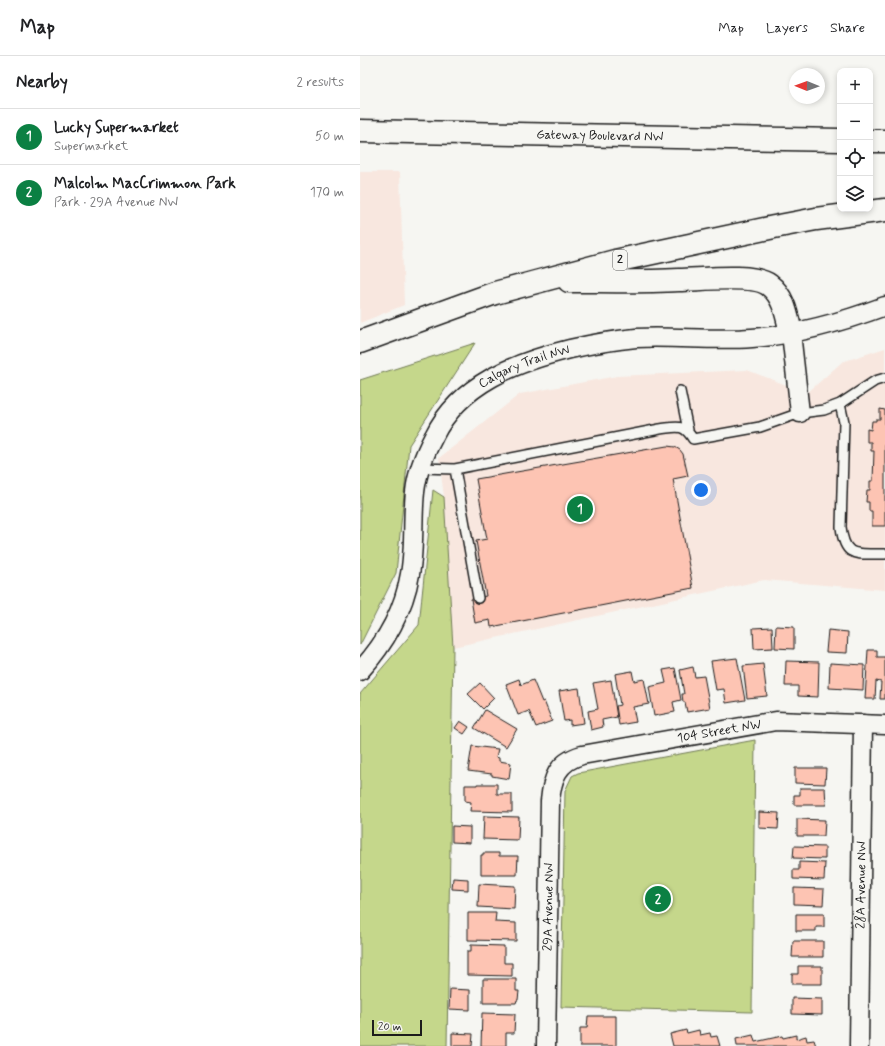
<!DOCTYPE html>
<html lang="en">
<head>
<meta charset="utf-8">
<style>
	:root { --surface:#fff; --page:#f2f2f2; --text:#202124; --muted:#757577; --line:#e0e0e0; --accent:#0b8043 }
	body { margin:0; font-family:Mynerve,sans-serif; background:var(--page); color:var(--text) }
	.controls { position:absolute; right:12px; top:12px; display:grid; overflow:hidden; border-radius:8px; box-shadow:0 2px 6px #0003 }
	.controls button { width:36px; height:36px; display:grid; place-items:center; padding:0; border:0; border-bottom:1px solid var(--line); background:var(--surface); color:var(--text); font:20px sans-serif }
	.compass { position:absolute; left:429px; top:12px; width:36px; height:36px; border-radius:50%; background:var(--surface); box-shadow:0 2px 6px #0003; rotate:271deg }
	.scale { position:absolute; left:12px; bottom:10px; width:50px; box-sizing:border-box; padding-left:4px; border:2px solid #1c1c1c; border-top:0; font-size:11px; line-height:14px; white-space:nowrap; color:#1c1c1c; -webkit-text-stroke:3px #f6f6f2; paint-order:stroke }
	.you { position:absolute; left:341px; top:434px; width:14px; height:14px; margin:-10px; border:3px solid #fff; border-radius:50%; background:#1a73e8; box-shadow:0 0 0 6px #1a73e833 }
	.badge { display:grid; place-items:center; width:26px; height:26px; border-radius:50%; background:var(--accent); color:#fff; font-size:13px; font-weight:700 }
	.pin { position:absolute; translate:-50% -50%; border:2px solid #fff; box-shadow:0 1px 4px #0006 }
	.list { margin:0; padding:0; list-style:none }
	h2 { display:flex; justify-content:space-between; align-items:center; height:52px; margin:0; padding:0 16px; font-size:17px }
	h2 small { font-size:13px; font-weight:400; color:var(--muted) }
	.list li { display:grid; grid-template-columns:26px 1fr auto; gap:12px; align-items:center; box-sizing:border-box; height:56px; padding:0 16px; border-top:1px solid var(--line) }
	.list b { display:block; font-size:15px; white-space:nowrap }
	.list p { margin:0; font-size:13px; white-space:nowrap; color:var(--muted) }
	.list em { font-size:13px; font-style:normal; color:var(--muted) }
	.icon { flex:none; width:22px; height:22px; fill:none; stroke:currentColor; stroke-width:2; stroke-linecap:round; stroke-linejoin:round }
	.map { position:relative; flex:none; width:525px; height:990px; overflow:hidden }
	header { display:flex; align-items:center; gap:24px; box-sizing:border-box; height:56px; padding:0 20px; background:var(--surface); border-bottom:1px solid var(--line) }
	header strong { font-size:19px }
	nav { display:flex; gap:22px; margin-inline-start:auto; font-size:14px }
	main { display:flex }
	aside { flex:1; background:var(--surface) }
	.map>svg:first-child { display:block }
	.built { fill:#f8e7df }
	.green { fill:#c5d78b; stroke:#707a54 }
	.building { fill:#fdc4b3; stroke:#1c1c1c }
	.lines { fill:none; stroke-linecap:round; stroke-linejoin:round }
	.lane-casing { stroke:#1c1c1c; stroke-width:12 }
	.street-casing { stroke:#1c1c1c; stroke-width:21 }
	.highway-casing { stroke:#1c1c1c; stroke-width:25 }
	.lane { stroke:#f6f6f2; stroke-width:9 }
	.street { stroke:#f6f6f2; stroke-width:18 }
	.highway { stroke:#f6f6f2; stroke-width:22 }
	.labels { text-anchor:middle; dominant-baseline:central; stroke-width:3.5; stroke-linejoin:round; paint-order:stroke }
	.shield { fill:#f6f6f2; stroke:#5d5d5c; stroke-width:1 }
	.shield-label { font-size:12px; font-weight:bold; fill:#1c1c1c }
	.street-label { font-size:13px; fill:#1c1c1c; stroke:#f6f6f2 }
</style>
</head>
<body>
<header>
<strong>Map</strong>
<nav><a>Map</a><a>Layers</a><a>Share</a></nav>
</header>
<main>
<aside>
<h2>Nearby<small>2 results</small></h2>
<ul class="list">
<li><span class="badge">1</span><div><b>Lucky Supermarket</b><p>Supermarket</p></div><em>50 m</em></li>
<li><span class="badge">2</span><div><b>Malcolm MacCrimmon Park</b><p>Park · 29A Avenue NW</p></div><em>170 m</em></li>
</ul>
</aside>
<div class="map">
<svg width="525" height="990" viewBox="0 0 525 990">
	<rect width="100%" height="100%" fill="#f6f6f2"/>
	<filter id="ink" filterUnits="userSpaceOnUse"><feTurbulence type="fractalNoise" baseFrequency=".025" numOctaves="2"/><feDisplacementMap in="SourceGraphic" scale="8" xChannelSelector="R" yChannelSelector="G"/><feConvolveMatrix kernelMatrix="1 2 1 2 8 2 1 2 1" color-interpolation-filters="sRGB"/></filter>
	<g filter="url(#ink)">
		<!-- built -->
		<path class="built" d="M 0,116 L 40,116 L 44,249 L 0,267 Z
			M 525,292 L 525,534 L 404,524 L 93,591 L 84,441 L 79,402 L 160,338 L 257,320 L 387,314 L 447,337 L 482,306 Z"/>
		<!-- green -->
		<path class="green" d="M 115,287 L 49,389 L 36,517 L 0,589 L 0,324 Z
			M 73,434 L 84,441 L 93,591 L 87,990 L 0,990 L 0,638 L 59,569 Z
			M 395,684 L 392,956 L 201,951 L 205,735 L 212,720 L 218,717 Z"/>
		<!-- building -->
		<path class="building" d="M 520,353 L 525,354 L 525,470 L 512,470 L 512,455 L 509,455 L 509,446 L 506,446 L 507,434 L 510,434 L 510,425 L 513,425 L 514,395 L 511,395 L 511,386 L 507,386 L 507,373 L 511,374 L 512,365 L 516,365 L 516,363 L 520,363 Z
			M 307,390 L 315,391 L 320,394 L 323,398 L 328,420 L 313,423 L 333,532 L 131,571 L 130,564 L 115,567 L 111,543 L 126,540 L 116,485 L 127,483 L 116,423 Z
			M 416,570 L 434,571 L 434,593 L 415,592 Z
			M 412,571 L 413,592 L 394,593 L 393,572 Z
			M 468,574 L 488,576 L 487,597 L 466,596 Z
			M 508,594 L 517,594 L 517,601 L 525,601 L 525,643 L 520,643 L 521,626 L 516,625 L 515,643 L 505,643 Z
			M 377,602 L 385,644 L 366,647 L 364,633 L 356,634 L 351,605 Z
			M 426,605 L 459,606 L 458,641 L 438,640 L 438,630 L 425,630 Z
			M 470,607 L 504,609 L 503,634 L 469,632 Z
			M 403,608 L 407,640 L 387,642 L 383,610 Z
			M 333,611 L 335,621 L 344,620 L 350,652 L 327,656 L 325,646 L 323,646 L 322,638 L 324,638 L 320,614 Z
			M 315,612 L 321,644 L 313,646 L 315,656 L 294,660 L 289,631 L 306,627 L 303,614 Z
			M 272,615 L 274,625 L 284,623 L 289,648 L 273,651 L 276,666 L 259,669 L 256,650 L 260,649 L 255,618 Z
			M 159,623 L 161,629 L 173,624 L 182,646 L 184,645 L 192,665 L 176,671 L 169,655 L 158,659 L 146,628 Z
			M 251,624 L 257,661 L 242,664 L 243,671 L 231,674 L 228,655 L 238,653 L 233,627 Z
			M 120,627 L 134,642 L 123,653 L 108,638 Z
			M 219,632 L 224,667 L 210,669 L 210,664 L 204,665 L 199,635 Z
			M 125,654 L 157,673 L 146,691 L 114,672 Z
			M 100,665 L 109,671 L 104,678 L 95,672 Z
			M 112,690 L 138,693 L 136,701 L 139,702 L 139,705 L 151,707 L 149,723 L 132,720 L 132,718 L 108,715 Z
			M 435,712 L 466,712 L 465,728 L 435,727 Z
			M 117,728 L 137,728 L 137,738 L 152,738 L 152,756 L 110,755 L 111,746 L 105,745 L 105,729 L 117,729 Z
			M 440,732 L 465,732 L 466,749 L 434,749 L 434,739 L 440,739 Z
			M 399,756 L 419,757 L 418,773 L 399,772 Z
			M 124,760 L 159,761 L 158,784 L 123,783 Z
			M 437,763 L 465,764 L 464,780 L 437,780 Z
			M 92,770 L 110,771 L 110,787 L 92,786 Z
			M 434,790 L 465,791 L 465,803 L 433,802 Z
			M 123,797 L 139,797 L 139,800 L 158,800 L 157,819 L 121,819 L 121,799 L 123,799 Z
			M 439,806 L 465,807 L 464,824 L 433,823 L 433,814 L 439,814 Z
			M 93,822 L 108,823 L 108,834 L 92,833 Z
			M 119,828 L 155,830 L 154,853 L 118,851 Z
			M 434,832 L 464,833 L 463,849 L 434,848 Z
			M 108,857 L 136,857 L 135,866 L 156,867 L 156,885 L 108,884 Z
			M 436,858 L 464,858 L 464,871 L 456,871 L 456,875 L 436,875 Z
			M 433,885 L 463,885 L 463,901 L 432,901 Z
			M 111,889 L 144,890 L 144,907 L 152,907 L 152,920 L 107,919 L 107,895 L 111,895 Z
			M 438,910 L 462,910 L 462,928 L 432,928 L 432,918 L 438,918 Z
			M 123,923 L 156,923 L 156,935 L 159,935 L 158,944 L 157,944 L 156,947 L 123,947 Z
			M 90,933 L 110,934 L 110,954 L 89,953 Z
			M 432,942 L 462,943 L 462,959 L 432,958 Z
			M 122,957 L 155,958 L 154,977 L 146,977 L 146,990 L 121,990 Z
			M 228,960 L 256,960 L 256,990 L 220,990 L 220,972 L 227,972 Z
			M 326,974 L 327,977 L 339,974 L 340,979 L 350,977 L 351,981 L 357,980 L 360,990 L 313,990 L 310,978 Z
			M 92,977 L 113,978 L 112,990 L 92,990 Z
			M 393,979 L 395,986 L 422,980 L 423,982 L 436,979 L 436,983 L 446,980 L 447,985 L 454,984 L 456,990 L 377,990 L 376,983 Z"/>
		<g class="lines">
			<!-- lane casing -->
			<g class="lane-casing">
				<path id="lane" d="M 320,335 L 328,374
					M 480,348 L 484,366 L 481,471 C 485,504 497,497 525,498
					M 61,412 L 95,413 L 300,373 C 317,371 323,367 333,383 L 400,371 L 440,357 L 464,354 L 480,348 L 515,325 L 525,322
					M 95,413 L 118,542"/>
			</g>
			<!-- street casing -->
			<g class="street-casing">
				<g id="street">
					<path d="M 431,277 L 440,357"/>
					<path id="s1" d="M 0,615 C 25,588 44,554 50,518 C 55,491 52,463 55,436 C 57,416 65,397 74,380 C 100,327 157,306 210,293 C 232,288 254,284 276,282 C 315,280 353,285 392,282 C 438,279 482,266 525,250"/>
					<path id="s2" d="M 186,990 L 190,745 C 192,723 197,706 222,699 L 416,665 L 525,669"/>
					<path id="s3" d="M 499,990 L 503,668"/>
				</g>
			</g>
			<!-- highway casing -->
			<g class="highway-casing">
				<g id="highway">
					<path id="s4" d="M 0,75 L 480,84"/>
					<path d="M 510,85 L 525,85"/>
					<path d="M 209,225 C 245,225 282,226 319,224 C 339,224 394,217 409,229 C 424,240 427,260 431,277"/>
					<path d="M 0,286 L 135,237 L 255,205 L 414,171 L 456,163 L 525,154"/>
				</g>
			</g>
			<!-- lane -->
			<use href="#lane" class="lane"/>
			<!-- street -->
			<use href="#street" class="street"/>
			<!-- highway -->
			<use href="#highway" class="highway"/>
		</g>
	</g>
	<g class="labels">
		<!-- shield labels -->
		<rect class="shield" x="253" y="194" width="14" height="20" rx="3"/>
		<g class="shield-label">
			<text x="260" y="204">2</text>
		</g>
		<!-- street labels -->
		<g class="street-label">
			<text stroke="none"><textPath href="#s4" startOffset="240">Gateway Boulevard NW</textPath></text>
			<text stroke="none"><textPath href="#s1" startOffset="370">Calgary Trail NW</textPath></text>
			<text stroke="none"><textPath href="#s2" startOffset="445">104 Street NW</textPath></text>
			<text stroke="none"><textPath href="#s3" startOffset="161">28A Avenue NW</textPath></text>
			<text stroke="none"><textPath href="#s2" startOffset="139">29A Avenue NW</textPath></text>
		</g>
	</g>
</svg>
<div class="controls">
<button>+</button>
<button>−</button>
<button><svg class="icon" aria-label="locate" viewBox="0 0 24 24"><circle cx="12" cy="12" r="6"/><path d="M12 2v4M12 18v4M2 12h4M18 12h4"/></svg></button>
<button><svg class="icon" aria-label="layers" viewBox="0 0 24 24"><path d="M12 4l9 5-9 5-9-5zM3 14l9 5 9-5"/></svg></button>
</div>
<svg class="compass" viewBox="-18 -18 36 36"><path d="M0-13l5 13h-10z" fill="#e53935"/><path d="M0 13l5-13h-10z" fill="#757577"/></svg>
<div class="scale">20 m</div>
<div class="you"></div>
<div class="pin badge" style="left:220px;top:453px">1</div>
<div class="pin badge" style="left:298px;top:843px">2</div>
</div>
</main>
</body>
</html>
